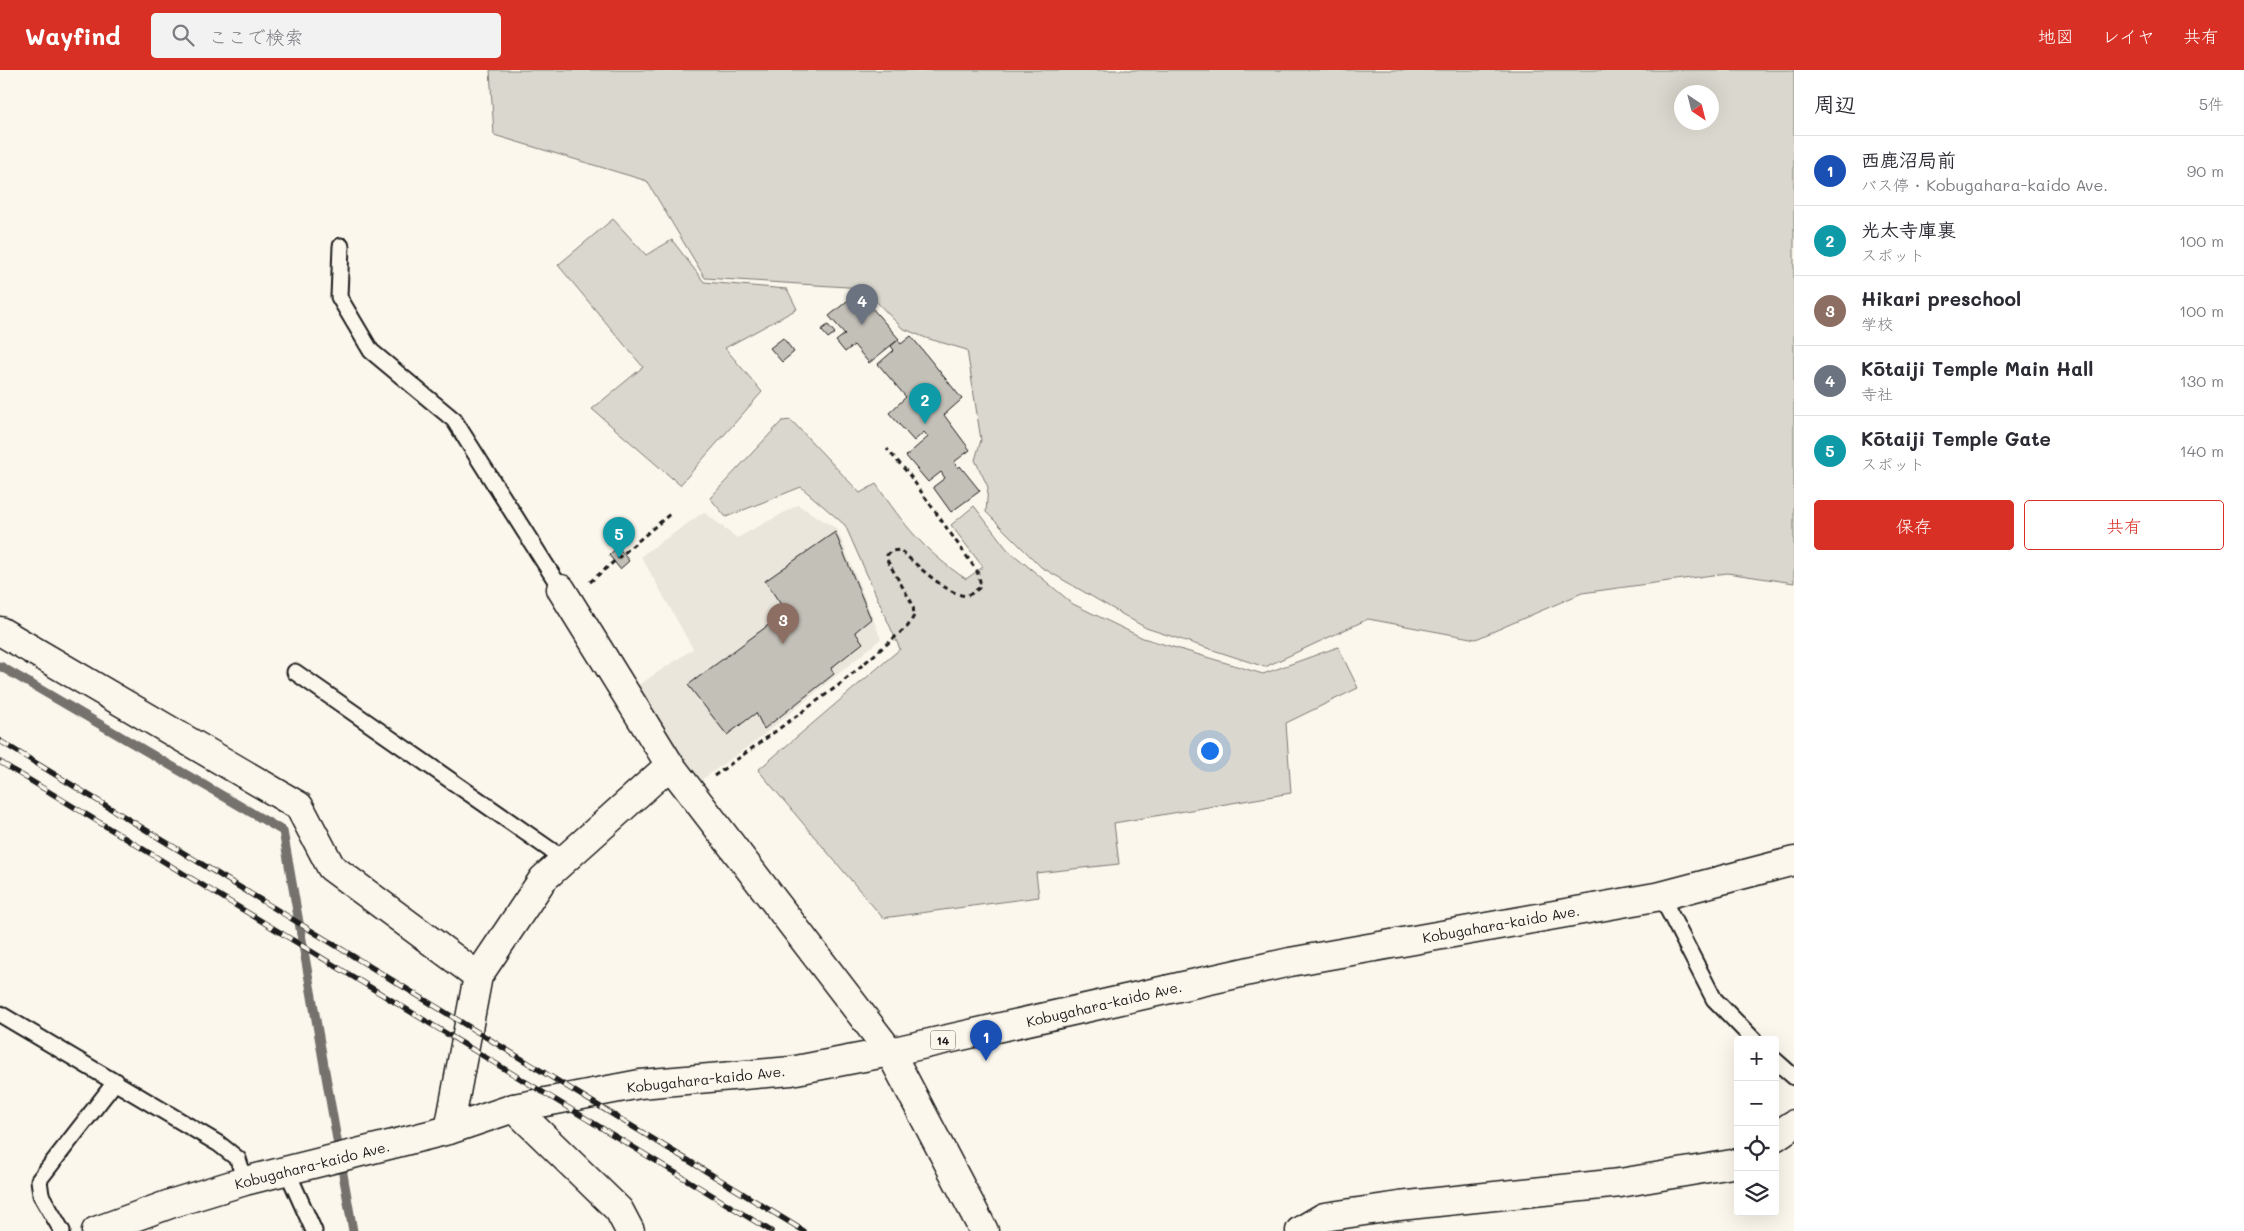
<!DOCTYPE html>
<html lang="ja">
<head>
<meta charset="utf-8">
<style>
	:root { --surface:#fff; --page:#f2f2f3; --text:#2b2b33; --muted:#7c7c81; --line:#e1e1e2; --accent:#d93025 }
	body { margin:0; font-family:Mali,"Klee One",sans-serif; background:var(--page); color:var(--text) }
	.controls { position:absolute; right:15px; bottom:15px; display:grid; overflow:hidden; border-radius:5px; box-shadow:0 5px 20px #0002 }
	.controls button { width:45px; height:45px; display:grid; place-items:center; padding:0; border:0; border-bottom:1px solid var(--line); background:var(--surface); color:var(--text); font:25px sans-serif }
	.compass { position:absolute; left:1674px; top:15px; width:45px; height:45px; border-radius:50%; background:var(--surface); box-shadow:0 5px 20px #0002; rotate:145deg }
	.you { position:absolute; left:1209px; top:680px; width:18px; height:18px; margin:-12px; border:4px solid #fff; border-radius:50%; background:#1a73e8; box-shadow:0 0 0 8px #1a73e833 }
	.badge { display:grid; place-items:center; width:32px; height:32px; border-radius:50%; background:var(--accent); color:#fff; font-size:16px; font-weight:700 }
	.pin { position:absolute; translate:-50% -41px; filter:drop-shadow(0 1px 2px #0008) }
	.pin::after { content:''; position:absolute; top:26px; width:18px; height:15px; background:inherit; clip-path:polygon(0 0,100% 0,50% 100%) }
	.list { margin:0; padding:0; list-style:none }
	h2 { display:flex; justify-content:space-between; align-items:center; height:65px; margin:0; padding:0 20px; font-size:21px }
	h2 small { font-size:16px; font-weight:400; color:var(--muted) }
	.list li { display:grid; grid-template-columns:32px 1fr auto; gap:15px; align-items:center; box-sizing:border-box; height:70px; padding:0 20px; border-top:1px solid var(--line) }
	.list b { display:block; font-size:19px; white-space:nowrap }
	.list p { margin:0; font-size:16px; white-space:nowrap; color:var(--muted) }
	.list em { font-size:16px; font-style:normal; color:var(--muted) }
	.actions { display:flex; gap:10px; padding:15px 20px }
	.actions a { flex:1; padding:11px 0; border:1px solid var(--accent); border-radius:5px; text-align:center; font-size:18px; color:var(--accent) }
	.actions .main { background:var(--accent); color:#fff }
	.icon { flex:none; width:28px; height:28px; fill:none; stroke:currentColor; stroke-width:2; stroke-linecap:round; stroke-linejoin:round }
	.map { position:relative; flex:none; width:1794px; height:1161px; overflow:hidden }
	header { display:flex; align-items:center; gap:30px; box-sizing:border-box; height:70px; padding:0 25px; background:var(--accent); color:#fff }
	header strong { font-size:24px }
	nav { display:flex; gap:28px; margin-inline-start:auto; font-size:18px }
	.search { width:350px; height:45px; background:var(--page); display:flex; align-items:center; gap:12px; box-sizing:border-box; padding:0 18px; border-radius:5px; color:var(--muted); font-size:19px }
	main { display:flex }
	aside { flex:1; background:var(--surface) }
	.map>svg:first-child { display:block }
	.built { fill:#eae6dc }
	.green { fill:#dad7ce; stroke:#7b7a75; fill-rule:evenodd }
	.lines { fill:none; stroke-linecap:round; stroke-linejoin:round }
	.stream { stroke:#74726e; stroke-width:9 }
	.building { fill:#c3c0b8; stroke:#1c1c1c }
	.lane-casing { stroke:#1c1c1c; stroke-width:19 }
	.street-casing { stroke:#1c1c1c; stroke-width:31 }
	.primary-casing { stroke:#1c1c1c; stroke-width:31 }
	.path { stroke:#1c1c1c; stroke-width:3; stroke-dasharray:5 4; stroke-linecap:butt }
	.lane { stroke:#fbf7ec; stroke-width:15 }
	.street { stroke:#fbf7ec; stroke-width:28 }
	.primary { stroke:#fbf7ec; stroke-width:28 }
	.rail-casing { stroke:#1c1c1c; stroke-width:5.5 }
	.rail { stroke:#fbf7ec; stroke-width:4; stroke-dasharray:11; stroke-linecap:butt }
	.labels { text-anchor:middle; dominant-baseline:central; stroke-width:4; stroke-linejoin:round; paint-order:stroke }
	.shield { fill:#fbf7ec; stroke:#5f5e5a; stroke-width:1 }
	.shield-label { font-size:12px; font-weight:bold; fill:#1c1c1c }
	.street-label { font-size:14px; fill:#1c1c1c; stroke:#fbf7ec }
</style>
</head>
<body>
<header>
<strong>Wayfind</strong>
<div class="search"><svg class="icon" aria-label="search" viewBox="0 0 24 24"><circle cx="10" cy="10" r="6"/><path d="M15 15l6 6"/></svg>ここで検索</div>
<nav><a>地図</a><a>レイヤ</a><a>共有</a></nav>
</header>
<main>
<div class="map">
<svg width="1794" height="1161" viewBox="0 0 1794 1161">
	<rect width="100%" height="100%" fill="#fbf7ec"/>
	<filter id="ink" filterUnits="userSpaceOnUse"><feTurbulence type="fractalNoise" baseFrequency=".02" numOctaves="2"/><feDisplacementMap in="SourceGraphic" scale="10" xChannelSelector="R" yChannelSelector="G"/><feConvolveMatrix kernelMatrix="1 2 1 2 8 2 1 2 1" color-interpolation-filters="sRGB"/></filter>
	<g filter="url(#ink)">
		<!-- built -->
		<path class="built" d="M 798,435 L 837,459 L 881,569 L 757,670 L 697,713 L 634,618 L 693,579 L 641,486 L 704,442 L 737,468 Z"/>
		<!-- green -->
		<path class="green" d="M 490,0 L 1794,0 L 1794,513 L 1727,503 L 1582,523 L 1476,569 L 1368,549 L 1265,597 L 1146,558 L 1041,497 L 986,442 L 988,417 L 975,390 L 981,370 L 967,280 L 926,268 L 902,258 L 863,218 L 705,208 L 647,111 L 494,65 ZM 1712,22 L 1712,52 L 1682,52 L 1682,22 Z
			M 613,149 L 646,185 L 672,170 L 704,212 L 787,219 L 797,239 L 725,278 L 762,322 L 680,415 L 592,339 L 643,297 L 558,195 Z
			M 791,350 L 860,423 L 876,414 C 904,455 924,481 966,509 L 983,497 L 951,455 L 974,436 L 1007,479 L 1073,534 L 1143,568 L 1263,604 L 1338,577 L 1358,618 L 1286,653 L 1291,723 L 1114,753 L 1119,794 L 1036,803 L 1039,827 L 883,848 L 758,700 L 900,579 L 845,455 L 801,417 L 726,447 L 710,428 L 782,351 Z"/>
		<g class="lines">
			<!-- stream -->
			<path class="stream" d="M 0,596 L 283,761 L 353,1161"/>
		</g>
		<!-- building -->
		<path class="building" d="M 858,222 L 899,269 L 869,293 L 854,275 L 845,282 L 836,271 L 845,264 L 829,246 Z
			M 828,255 L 835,263 L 828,268 L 821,260 Z
			M 911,266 L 962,329 L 944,345 L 970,380 L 954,392 L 958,398 L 960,396 L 980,421 L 951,442 L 933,417 L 945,408 L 941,402 L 928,412 L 906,386 L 928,367 L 924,362 L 914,371 L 889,343 L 906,327 L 878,294 L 894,280 L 891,276 L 898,270 L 901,274 Z
			M 783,268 L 794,282 L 782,292 L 770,278 Z
			M 835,462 L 871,549 L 855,562 L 863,573 L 831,598 L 834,604 L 764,659 L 756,643 L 727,665 L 688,615 L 786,542 L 765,511 Z
			M 618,477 L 629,491 L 620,499 L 609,485 Z"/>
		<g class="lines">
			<!-- lane casing -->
			<g class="lane-casing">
				<path id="lane" d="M 341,176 L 339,227 L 371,281 L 454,350 L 561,519
					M 295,602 L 565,790
					M 1661,826 L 1714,929 L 1754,970
					M 0,944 L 219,1074 L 238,1089 L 245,1111
					M 1775,990 L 1794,1007
					M 287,1101 L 314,1161
					M 62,1161 L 41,1125 L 39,1110 L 116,1011"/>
			</g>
			<!-- street casing -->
			<g class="street-casing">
				<path id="street" d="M 561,519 L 670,695 L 890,982 L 984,1161
					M 0,561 L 299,736 L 331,797 L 478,906
					M 514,1038 L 619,1140 L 630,1161
					M 449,1060 L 478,906 L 543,809 L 670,695
					M 1775,1067 L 1794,1054
					M 1300,1161 L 1324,1147 L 1399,1136 L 1620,1113 L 1738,1093"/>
			</g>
			<!-- primary casing -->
			<g class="primary-casing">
				<path id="primary" d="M 96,1161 L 170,1134 L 245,1111 L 449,1060 L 514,1038 L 640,1014 L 791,1001 L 890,982 L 1290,892 L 1661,826 L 1794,791"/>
			</g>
			<!-- path -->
			<path class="path" d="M 590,512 L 671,443
				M 714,706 L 839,615 L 908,556 L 914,546 L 913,535 L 887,490 L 887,485 L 891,481 L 900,480 C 916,494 941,519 961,525 C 969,527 974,522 979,518 L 980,511 L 977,501 L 908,403 L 887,379"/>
			<!-- lane -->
			<use href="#lane" class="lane"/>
			<!-- street -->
			<use href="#street" class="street"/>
			<!-- primary -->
			<use href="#primary" class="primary"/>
			<!-- rail casing -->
			<g class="rail-casing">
				<path id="rail" d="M 0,671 L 804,1161
					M 0,692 L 771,1161"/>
			</g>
			<!-- rail -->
			<use href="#rail" class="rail"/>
		</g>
	</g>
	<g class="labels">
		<!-- shield labels -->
		<rect class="shield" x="930.5" y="960.5" width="25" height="19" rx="4"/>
		<g class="shield-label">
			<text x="943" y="970">14</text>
		</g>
		<!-- street labels -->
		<g class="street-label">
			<text transform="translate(1501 854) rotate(-10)">Kobugahara-kaido Ave.</text>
			<text transform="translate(1104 934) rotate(-13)">Kobugahara-kaido Ave.</text>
			<text transform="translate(706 1009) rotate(-6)">Kobugahara-kaido Ave.</text>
			<text transform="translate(312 1095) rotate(-14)">Kobugahara-kaido Ave.</text>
		</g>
	</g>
</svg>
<div class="controls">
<button>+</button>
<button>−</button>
<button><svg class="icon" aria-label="locate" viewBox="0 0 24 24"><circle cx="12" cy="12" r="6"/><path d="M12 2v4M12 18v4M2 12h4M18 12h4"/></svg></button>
<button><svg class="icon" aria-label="layers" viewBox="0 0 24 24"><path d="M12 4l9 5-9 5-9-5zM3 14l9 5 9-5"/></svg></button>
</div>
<svg class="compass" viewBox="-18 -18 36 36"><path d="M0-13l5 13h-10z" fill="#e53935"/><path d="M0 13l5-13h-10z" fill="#7c7c81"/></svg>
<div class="you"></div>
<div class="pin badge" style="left:986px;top:991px;background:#1a4fb4">1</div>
<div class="pin badge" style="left:925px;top:354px;background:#0f9aa8">2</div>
<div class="pin badge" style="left:783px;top:574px;background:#8d6e63">3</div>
<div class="pin badge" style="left:862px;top:255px;background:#6b7280">4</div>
<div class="pin badge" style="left:619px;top:488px;background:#0f9aa8">5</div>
</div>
<aside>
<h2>周辺<small>5件</small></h2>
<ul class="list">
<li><span class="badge" style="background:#1a4fb4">1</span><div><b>西鹿沼局前</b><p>バス停 · Kobugahara-kaido Ave.</p></div><em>90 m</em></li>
<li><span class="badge" style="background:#0f9aa8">2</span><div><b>光太寺庫裏</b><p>スポット</p></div><em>100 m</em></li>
<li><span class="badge" style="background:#8d6e63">3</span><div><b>Hikari preschool</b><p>学校</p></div><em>100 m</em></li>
<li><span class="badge" style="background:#6b7280">4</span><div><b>Kōtaiji Temple Main Hall</b><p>寺社</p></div><em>130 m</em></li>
<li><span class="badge" style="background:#0f9aa8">5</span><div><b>Kōtaiji Temple Gate</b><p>スポット</p></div><em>140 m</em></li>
</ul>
<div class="actions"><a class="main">保存</a><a>共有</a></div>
</aside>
</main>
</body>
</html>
